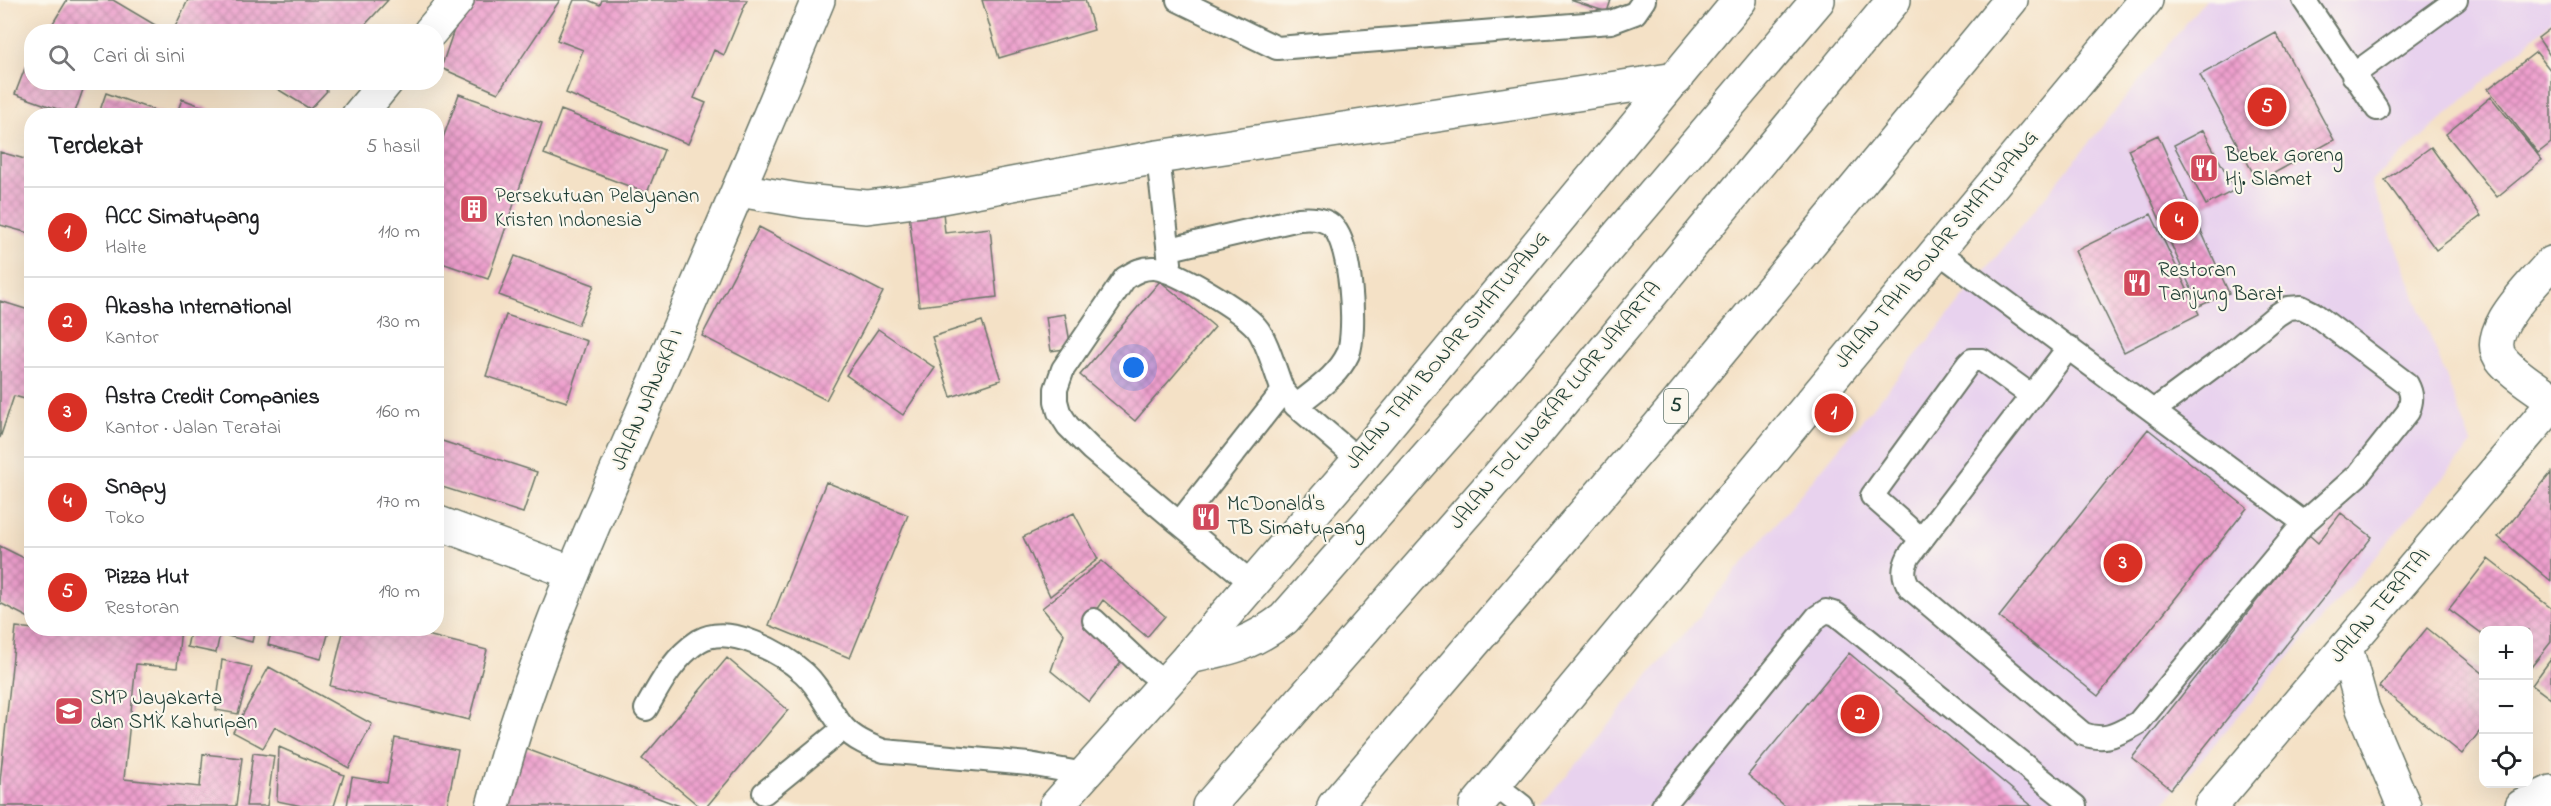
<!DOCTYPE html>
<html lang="id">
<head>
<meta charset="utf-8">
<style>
	:root { --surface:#fff; --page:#f2f2f2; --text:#202124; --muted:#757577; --line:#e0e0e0; --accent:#d93025 }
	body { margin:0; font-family:"Indie Flower",sans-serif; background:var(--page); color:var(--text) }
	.controls { position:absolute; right:18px; bottom:18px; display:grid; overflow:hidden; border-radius:12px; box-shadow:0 6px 24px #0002 }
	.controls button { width:54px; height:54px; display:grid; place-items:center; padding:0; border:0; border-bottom:2px solid var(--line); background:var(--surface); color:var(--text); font:30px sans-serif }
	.you { position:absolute; left:1134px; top:368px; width:21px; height:21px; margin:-15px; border:4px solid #fff; border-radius:50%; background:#1a73e8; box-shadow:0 0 0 9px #1a73e833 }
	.badge { display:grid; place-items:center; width:39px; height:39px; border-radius:50%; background:var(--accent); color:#fff; font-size:20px; font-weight:700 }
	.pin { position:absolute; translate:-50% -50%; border:3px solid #fff; box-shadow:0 2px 6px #0006 }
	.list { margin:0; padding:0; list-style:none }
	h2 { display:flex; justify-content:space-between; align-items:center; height:78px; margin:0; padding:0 24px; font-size:26px }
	h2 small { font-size:20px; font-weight:400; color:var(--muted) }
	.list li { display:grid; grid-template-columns:39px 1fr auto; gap:18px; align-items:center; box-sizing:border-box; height:90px; padding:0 24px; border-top:2px solid var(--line) }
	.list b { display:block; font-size:22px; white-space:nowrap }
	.list p { margin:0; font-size:20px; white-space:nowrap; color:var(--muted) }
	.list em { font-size:20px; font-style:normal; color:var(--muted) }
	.icon { flex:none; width:33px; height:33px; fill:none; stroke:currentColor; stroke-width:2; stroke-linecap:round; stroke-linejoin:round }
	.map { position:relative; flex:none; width:2551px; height:806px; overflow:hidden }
	.search { position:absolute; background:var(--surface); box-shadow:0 6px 24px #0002; left:24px; top:24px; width:420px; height:66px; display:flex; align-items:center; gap:15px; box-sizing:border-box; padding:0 21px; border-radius:24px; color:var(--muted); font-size:22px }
	.panel { position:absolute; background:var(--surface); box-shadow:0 6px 24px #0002; left:24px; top:108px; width:420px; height:528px; border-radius:24px }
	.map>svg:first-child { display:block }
	.built { fill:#e8d2ee }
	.building { fill:url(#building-cross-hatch) }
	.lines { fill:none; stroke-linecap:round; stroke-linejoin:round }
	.service-casing { stroke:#6a7667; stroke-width:26 }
	.minor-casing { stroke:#6a7667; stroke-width:36 }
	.tertiary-casing { stroke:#6a7667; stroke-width:36 }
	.trunk-casing { stroke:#6a7667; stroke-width:36 }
	.motorway-casing { stroke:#6a7667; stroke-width:36 }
	.service { stroke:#fff; stroke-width:22 }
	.minor { stroke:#fff; stroke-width:33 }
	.tertiary { stroke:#fff; stroke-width:33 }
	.trunk { stroke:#fff; stroke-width:33 }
	.motorway { stroke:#fff; stroke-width:33 }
	.labels { text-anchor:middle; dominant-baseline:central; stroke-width:4.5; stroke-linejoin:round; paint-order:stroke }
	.shield { fill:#fbf7ec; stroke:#61756b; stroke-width:1.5 }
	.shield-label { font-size:20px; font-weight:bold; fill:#1f3d34 }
	.poi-label { font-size:21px; fill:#1f3d34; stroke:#fbf7ec; text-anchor:start }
	.street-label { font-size:21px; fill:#1f3d34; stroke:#fbf7ec }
</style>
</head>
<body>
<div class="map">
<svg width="2551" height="806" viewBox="0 0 2551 806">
	<defs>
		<pattern id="building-cross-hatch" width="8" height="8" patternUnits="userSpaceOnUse" patternTransform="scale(1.5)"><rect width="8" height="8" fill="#ee9fcd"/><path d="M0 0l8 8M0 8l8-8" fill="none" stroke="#c083a7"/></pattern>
	</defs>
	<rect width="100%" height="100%" fill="#fbf7ec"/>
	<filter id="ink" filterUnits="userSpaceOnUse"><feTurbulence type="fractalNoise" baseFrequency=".0167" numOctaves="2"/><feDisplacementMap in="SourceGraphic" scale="12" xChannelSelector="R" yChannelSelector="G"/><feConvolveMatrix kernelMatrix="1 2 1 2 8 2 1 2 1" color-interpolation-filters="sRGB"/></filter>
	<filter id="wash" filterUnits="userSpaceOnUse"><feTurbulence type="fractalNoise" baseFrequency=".008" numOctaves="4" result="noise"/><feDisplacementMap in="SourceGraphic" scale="24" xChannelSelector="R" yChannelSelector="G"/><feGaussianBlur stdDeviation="1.35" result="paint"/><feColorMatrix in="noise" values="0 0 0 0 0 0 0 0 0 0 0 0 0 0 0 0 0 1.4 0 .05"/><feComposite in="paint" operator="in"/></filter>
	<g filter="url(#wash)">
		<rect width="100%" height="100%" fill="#f4e1c6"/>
		<!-- built -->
		<path class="built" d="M 2205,0 L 2551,0 L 2551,22 L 2371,182 L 2472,444 L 2161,806 L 1541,806 L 1927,342 Z"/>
		<g id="blocks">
			<!-- building -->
			<path class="building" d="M 67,0 L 113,0 L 167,32 L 68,32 L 53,23 Z
				M 188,0 L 388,0 L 364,26 L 372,32 L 182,32 L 175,27 Z
				M 464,0 L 560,0 L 498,93 L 441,68 Z
				M 574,0 L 588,0 L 600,5 L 602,0 L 747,0 L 724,55 L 714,50 L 694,98 L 706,103 L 688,144 L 566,93 L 583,50 L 557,40 Z
				M 982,0 L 1085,0 L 1094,30 L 999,58 Z
				M 1570,0 L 1611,0 L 1607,12 Z
				M 2551,28 L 2551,57 L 2538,38 Z
				M 2276,33 L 2334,140 L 2258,182 L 2200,75 Z
				M 2536,52 L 2551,71 L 2551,143 L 2538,153 L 2488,89 Z
				M 27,63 L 32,65 L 32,82 L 85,84 L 74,115 L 15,94 Z
				M 266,82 L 320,82 L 327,91 L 310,109 Z
				M 106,93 L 167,115 L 167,116 L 98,116 Z
				M 459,94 L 542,123 L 488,279 L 436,261 L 436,157 Z
				M 2491,97 L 2542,160 L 2497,197 L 2446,134 Z
				M 182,99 L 225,115 L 225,116 L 176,116 Z
				M 561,110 L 664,150 L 647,193 L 544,154 Z
				M 2203,130 L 2235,190 L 2206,205 L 2174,145 Z
				M 2158,135 L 2229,293 L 2199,306 L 2128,149 Z
				M 2431,147 L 2481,216 L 2436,250 L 2385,180 Z
				M 0,152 L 32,161 L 32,234 L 0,225 Z
				M 942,201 L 945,233 L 990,228 L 997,297 L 919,306 L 908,204 Z
				M 2151,214 L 2199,314 L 2124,352 L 2075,251 Z
				M 759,227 L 883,292 L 826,400 L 702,336 Z
				M 515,256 L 594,285 L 578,325 L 499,295 Z
				M 1160,281 L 1215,327 L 1135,421 L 1080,375 Z
				M 0,301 L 32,311 L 32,401 L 14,396 L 0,438 Z
				M 1065,314 L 1071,348 L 1051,351 L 1046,317 Z
				M 506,315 L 587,341 L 567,402 L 486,376 Z
				M 982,321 L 1001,380 L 951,397 L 932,337 Z
				M 878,329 L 935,368 L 903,415 L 846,375 Z
				M 2148,429 L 2247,508 L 2098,696 L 1999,617 Z
				M 436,439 L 537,472 L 523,513 L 436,485 Z
				M 2551,473 L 2551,581 L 2498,537 Z
				M 826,482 L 908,515 L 850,658 L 769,625 Z
				M 1074,513 L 1098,559 L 1050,596 L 1023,537 Z
				M 2341,513 L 2372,537 L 2171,789 L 2132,758 L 2309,535 L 2318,543 Z
				M 0,546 L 32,562 L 31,619 L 0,603 Z
				M 2488,559 L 2551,608 L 2551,642 L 2528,671 L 2528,630 L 2484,630 L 2484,635 L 2449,609 Z
				M 1102,561 L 1165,616 L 1147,637 L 1103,600 L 1089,620 L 1127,654 L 1089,702 L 1051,671 L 1064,634 L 1042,608 Z
				M 16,627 L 61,632 L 62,628 L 181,628 L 177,668 L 136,664 L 124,779 L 200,787 L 203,754 L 242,758 L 236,806 L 0,806 L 0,781 Z
				M 191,628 L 255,628 L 252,642 L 220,634 L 216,653 L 187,647 Z
				M 272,628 L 330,628 L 321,659 L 268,645 Z
				M 344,628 L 399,628 L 487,650 L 469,720 L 330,686 Z
				M 2427,628 L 2484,674 L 2484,726 L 2462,754 L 2379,687 Z
				M 1849,653 L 2032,806 L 1785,806 L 1748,775 Z
				M 727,658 L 788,710 L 707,806 L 699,806 L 642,759 Z
				M 2551,659 L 2551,699 L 2532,685 Z
				M 222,660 L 252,667 L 238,714 L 216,710 Z
				M 269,667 L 372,724 L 349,768 L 275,727 L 263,748 L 233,732 Z
				M 395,738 L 458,750 L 447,806 L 347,806 L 352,777 L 387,783 Z
				M 279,747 L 344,775 L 334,806 L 302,806 L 277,801 Z
				M 521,747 L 680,806 L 499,806 Z
				M 253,753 L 274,756 L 267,806 L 246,806 Z"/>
		</g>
	</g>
	<g filter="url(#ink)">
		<use href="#blocks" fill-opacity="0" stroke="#6a7667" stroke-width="1.5"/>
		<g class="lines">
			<!-- service casing -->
			<g class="service-casing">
				<path id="service" d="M 1178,0 L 1277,48 L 1611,22 L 1635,13 L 1644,0
					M 2304,0 L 2377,109
					M 2353,75 L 2456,0
					M 1158,157 L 1170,263
					M 1170,249 L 1299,219 C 1310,218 1325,218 1333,227 C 1351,245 1357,331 1348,354 C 1338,376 1314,391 1296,406
					M 1936,250 L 2304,523 L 2138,723 C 2117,734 2107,742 2083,734 L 1910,588 C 1902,576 1903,568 1909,556 L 2069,347
					M 2153,411 L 2230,354 L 2277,315 L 2288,308 L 2301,307 L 2313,313 L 2407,384 C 2413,395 2412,401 2408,412 L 2358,475 L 2304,523
					M 1179,523 L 1091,449 L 1068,426 L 1059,412 L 1056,401 L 1056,389 L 1063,369 L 1125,278 C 1135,272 1143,267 1155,268 C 1177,271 1241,310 1256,327 C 1267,339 1276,374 1283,391
					M 1921,539 L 1872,496 L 1968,364 L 1972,360 L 1982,360 L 2032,396
					M 1252,583 L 1179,523 L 1283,391 L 1296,406 L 1359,460
					M 1094,620 L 1143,666 L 1166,684
					M 646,709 C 660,684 674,657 699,641 C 729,623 782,653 804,673 C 821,688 829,712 844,728 C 855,740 870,746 884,751 L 1029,764 L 1085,774
					M 1494,784 L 1522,806
					M 764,793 L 844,728
					M 1663,806 L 1817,617 L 1826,611 L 1836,614 L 2075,806"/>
			</g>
			<!-- minor casing -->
			<g class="minor-casing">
				<path id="minor" d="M 430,32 L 457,0
					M 358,116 L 386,82
					M 739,190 L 804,201 L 867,207 L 931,199 L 1158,157 L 1676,79
					M 2551,263 C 2534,284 2478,334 2503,361 C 2516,376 2536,387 2551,399
					M 436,522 L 573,573
					M 2346,648 L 2363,709 L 2404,806
					M 2211,806 L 2551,406
					M 2522,806 L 2551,792"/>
			</g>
			<!-- tertiary casing -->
			<g class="tertiary-casing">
				<path id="tertiary" d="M 493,806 C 528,670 586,541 642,413 C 702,275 761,138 818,0"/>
			</g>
			<!-- trunk casing -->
			<g class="trunk-casing">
				<path id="trunk" d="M 1056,806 L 1189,657 L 1359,460 L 1740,0
					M 1476,806 L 2146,0"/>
			</g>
			<!-- motorway casing -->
			<g class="motorway-casing">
				<path id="motorway" d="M 1189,657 C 1231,648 1249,645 1284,619 L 1525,345 L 1818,0
					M 1209,806 L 1538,431 L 1894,0
					M 1334,806 L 1658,427 L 2011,0"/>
			</g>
			<!-- service -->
			<use href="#service" class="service"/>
			<!-- minor -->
			<use href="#minor" class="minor"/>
			<!-- tertiary -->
			<use href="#tertiary" class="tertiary"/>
			<!-- trunk -->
			<use href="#trunk" class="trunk"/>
			<!-- motorway -->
			<use href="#motorway" class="motorway"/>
		</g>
	</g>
	<!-- icons -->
	<defs>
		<g id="restaurant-square" transform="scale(1.5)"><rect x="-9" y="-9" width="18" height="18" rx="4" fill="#d1495b" stroke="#fbf7ec"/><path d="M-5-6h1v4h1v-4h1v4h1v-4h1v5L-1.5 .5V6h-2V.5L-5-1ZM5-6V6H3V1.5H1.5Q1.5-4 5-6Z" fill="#fff"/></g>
		<g id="building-square" transform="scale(1.5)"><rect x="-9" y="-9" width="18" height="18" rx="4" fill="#d1495b" stroke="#fbf7ec"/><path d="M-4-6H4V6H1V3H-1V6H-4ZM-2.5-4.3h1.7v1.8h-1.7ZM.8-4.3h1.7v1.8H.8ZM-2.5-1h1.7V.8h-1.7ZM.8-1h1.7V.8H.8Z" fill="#fff"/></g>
		<g id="school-square" transform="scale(1.5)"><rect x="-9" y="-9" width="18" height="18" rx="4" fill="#d1495b" stroke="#fbf7ec"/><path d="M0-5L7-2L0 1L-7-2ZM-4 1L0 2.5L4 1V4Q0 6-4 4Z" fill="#fff"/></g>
	</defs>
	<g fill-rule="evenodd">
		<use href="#restaurant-square" x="2204" y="168"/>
		<use href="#building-square" x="474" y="209"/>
		<use href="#restaurant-square" x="2137" y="283"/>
		<use href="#restaurant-square" x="1206" y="517"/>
		<use href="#school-square" x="69" y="711"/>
	</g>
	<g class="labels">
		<!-- shield labels -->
		<rect class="shield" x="1664" y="389" width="24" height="34" rx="4.5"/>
		<g class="shield-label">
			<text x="1676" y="406">5</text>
		</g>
		<!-- poi labels -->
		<g class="poi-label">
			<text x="2225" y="156">Bebek Goreng<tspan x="2225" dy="24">Hj. Slamet</tspan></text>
			<text x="495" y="197">Persekutuan Pelayanan<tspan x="495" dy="24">Kristen Indonesia</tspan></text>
			<text x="2158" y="271">Restoran<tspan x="2158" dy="24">Tanjung Barat</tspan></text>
			<text x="1227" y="505">McDonald's<tspan x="1227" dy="24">TB Simatupang</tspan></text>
			<text x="90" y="699">SMP Jayakarta<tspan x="90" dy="24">dan SMK Kahuripan</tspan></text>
		</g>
		<!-- street labels -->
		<g class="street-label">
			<text transform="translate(1937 250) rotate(-50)">JALAN TAHI BONAR SIMATUPANG</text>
			<text transform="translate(1448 351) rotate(-50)">JALAN TAHI BONAR SIMATUPANG</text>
			<text transform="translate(648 400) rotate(-67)">JALAN NANGKA I</text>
			<text transform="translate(1556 406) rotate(-50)">JALAN TOL LINGKAR LUAR JAKARTA</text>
			<text transform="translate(2381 606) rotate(-50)">JALAN TERATAI</text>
		</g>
	</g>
</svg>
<div class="controls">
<button>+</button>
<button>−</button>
<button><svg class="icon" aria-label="locate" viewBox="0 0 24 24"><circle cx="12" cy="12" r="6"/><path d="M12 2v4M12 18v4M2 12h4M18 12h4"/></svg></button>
</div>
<div class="you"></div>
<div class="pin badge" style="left:1834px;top:413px">1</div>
<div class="pin badge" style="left:1860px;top:714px">2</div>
<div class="pin badge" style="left:2123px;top:563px">3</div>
<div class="pin badge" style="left:2179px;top:221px">4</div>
<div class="pin badge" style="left:2267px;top:107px">5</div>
<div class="search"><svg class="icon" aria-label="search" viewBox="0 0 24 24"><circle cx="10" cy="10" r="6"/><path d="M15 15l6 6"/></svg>Cari di sini</div>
<section class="panel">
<h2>Terdekat<small>5 hasil</small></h2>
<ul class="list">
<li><span class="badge">1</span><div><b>ACC Simatupang</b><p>Halte</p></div><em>110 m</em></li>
<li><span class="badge">2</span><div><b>Akasha International</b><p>Kantor</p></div><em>130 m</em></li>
<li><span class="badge">3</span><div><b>Astra Credit Companies</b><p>Kantor · Jalan Teratai</p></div><em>160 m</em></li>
<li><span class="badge">4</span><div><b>Snapy</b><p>Toko</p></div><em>170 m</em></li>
<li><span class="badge">5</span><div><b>Pizza Hut</b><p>Restoran</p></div><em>190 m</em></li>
</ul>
</section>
</div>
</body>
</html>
